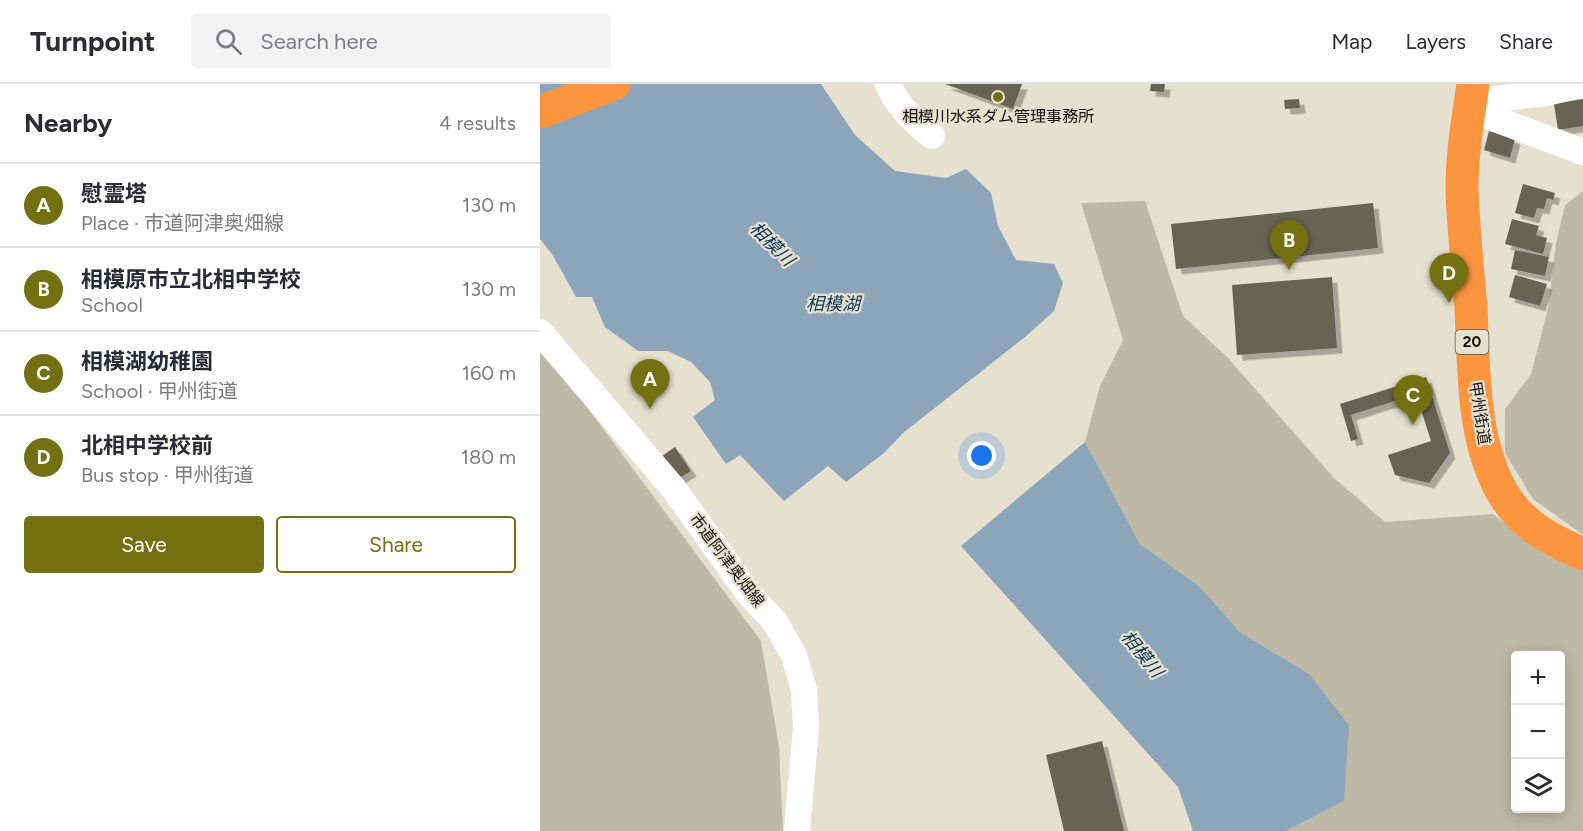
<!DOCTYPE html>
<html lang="en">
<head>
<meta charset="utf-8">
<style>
	:root { --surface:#fff; --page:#f2f2f3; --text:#2b2b33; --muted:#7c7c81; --line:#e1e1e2; --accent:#737012 }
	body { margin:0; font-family:Figtree,"Noto Sans JP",sans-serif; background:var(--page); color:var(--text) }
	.controls { position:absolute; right:18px; bottom:18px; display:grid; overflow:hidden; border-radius:6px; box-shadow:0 3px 15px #0003 }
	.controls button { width:54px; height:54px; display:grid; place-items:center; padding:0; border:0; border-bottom:2px solid var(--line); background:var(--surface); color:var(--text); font:30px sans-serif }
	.you { position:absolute; left:442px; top:372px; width:21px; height:21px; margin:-15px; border:4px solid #fff; border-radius:50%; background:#1a73e8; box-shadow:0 0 0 9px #1a73e833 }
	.badge { display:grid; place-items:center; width:39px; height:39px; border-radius:50%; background:var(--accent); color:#fff; font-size:20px; font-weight:700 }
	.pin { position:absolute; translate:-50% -50px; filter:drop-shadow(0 2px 3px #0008) }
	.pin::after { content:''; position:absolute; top:32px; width:21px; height:18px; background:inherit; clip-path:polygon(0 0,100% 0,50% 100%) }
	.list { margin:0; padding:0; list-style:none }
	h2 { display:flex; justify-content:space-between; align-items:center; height:78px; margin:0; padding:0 24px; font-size:26px }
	h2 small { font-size:20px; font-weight:400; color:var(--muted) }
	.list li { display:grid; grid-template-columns:39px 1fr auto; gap:18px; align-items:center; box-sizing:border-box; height:84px; padding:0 24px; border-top:2px solid var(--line) }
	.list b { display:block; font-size:22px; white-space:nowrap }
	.list p { margin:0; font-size:20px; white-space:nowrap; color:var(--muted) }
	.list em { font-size:20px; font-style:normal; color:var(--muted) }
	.actions { display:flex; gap:12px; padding:18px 24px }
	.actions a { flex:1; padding:14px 0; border:2px solid var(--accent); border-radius:6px; text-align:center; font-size:21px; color:var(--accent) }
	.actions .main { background:var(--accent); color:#fff }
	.icon { flex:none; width:33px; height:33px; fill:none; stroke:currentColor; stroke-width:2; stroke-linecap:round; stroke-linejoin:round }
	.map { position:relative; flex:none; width:1043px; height:747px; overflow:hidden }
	header { display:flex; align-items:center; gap:36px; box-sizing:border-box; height:84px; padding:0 30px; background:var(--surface); border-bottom:2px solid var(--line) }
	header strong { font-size:28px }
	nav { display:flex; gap:33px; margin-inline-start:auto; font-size:21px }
	.search { width:420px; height:54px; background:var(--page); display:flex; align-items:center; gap:15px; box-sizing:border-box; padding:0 21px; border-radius:6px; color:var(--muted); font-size:22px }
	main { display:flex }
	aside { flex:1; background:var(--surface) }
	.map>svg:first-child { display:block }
	.green { fill:#beb8a7; fill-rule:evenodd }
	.water { fill:#8ca5b9 }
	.building { fill:#696456; filter:url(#shadow) }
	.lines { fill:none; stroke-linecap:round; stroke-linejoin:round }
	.minor { stroke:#fff; stroke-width:26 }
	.highway { stroke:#fb953f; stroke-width:33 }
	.poi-dot { fill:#737012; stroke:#e6e0d0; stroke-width:2 }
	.labels { text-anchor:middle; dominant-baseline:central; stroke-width:4.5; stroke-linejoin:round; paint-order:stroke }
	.shield { fill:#e6e0d0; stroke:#545048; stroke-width:1.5 }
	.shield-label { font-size:15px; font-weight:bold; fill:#15130d }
	.poi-label { font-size:16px; fill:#15130d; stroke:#e6e0d0 }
	.street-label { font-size:16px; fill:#15130d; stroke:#e6e0d0 }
	.water-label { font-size:18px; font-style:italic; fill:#093856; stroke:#e6e0d0 }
</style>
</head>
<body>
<header>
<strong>Turnpoint</strong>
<div class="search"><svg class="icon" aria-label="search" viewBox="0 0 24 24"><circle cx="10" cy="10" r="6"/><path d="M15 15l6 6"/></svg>Search here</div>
<nav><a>Map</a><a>Layers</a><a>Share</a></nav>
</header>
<main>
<aside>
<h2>Nearby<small>4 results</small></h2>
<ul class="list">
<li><span class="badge">A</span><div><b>慰霊塔</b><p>Place · 市道阿津奥畑線</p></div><em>130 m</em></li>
<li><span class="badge">B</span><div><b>相模原市立北相中学校</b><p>School</p></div><em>130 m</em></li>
<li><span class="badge">C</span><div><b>相模湖幼稚園</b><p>School · 甲州街道</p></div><em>160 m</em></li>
<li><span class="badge">D</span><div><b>北相中学校前</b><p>Bus stop · 甲州街道</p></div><em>180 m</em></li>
</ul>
<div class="actions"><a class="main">Save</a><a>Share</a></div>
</aside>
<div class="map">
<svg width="1043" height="747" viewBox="0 0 1043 747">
	<defs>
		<filter id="shadow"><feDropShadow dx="5.5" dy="5.5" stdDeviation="0" flood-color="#0004"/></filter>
	</defs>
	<rect width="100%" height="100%" fill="#e6e0d0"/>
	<!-- green -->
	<path class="green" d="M 1042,108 L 1043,108 L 1043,451 L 993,415 L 965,369 L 965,325 L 991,290 L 1008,225 L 1016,159 L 1025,121 Z
		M 605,117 L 643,232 L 687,273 L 794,394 L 845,438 L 953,430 L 990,459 L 1043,486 L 1043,747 L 746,747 L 804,717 L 769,590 L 700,548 L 659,502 L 600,460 L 545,358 L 560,302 L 583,256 L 541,119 ZM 975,572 L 1020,572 L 1020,724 L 975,724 Z
		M 0,260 L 221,557 L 239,663 L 243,747 L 0,747 Z"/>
	<!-- water -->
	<path class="water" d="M 0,0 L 281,0 L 315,51 L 355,87 L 406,94 L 426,85 L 451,109 L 458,142 L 476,176 L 514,180 L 523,199 L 514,227 L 485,253 L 363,349 L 344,369 L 306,398 L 288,382 L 244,417 L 200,371 L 186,380 L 153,333 L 175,316 L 170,298 L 151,278 L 128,267 L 98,267 L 65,243 L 52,213 L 36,213 L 12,170 L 0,155 Z
		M 545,358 L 600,460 L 659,502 L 700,548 L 769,590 L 809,641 L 804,717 L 746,747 L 653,747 L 638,703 L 421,462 Z"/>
	<!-- building -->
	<path class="building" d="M 405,0 L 482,0 L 473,25 Z
		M 611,0 L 625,0 L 624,8 L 610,7 Z
		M 759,15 L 760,24 L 745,25 L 744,16 Z
		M 1043,15 L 1043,42 L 1018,46 L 1014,20 Z
		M 949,47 L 975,55 L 970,74 L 944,66 Z
		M 983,100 L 1015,109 L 1013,116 L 1007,114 L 1004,125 L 997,124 L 994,134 L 975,129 Z
		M 833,119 L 838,164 L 636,185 L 631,140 Z
		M 972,135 L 999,142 L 996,151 L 1007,154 L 1003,170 L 965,160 Z
		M 975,166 L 1009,173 L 1005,192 L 971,185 Z
		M 975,191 L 1007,200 L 1000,222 L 969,213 Z
		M 792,193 L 797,264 L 697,271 L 692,201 Z
		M 886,293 L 910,369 L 889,399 L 855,391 L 848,371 L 891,357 L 876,310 L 811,331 L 818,355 L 811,357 L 800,320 Z
		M 135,363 L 151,387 L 138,395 L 122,372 Z
		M 562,657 L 584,747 L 524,747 L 506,671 Z"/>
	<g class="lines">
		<!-- minor -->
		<path class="minor" d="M 348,0 C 357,22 374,37 392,52
			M 930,18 L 1006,9 L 1043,0
			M 929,25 L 1043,68
			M 0,248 L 134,405 L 209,510 L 235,538 L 254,571 L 264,606 L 266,643 L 257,747"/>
		<!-- highway -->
		<path class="highway" d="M 933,0 C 928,35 922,69 922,104 C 923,144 928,185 931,226 C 934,287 932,354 962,408 C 980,440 1011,456 1043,470
			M 0,28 L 74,0"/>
	</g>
	<!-- markers -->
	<circle class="poi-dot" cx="458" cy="13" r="6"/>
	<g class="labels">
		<!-- shield labels -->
		<rect class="shield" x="915.5" y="246" width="33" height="24" rx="4.5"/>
		<g class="shield-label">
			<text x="932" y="258">20</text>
		</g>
		<!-- poi labels -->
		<g class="poi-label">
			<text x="458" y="32">相模川水系ダム管理事務所</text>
		</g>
		<!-- street labels -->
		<g class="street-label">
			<text transform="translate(940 329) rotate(81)">甲州街道</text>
			<text transform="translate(187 476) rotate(53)">市道阿津奥畑線</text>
		</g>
		<!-- water labels -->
		<g class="water-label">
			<text transform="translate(232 160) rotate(45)">相模川</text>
			<text x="293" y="220">相模湖</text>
			<text transform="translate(602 570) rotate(51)">相模川</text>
		</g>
	</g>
</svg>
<div class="controls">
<button>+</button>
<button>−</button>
<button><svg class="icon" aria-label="layers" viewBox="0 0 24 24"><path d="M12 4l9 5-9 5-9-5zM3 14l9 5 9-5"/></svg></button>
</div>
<div class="you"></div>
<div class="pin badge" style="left:110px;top:325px">A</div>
<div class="pin badge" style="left:749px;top:186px">B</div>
<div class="pin badge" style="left:873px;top:341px">C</div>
<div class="pin badge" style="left:909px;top:219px">D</div>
</div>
</main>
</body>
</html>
